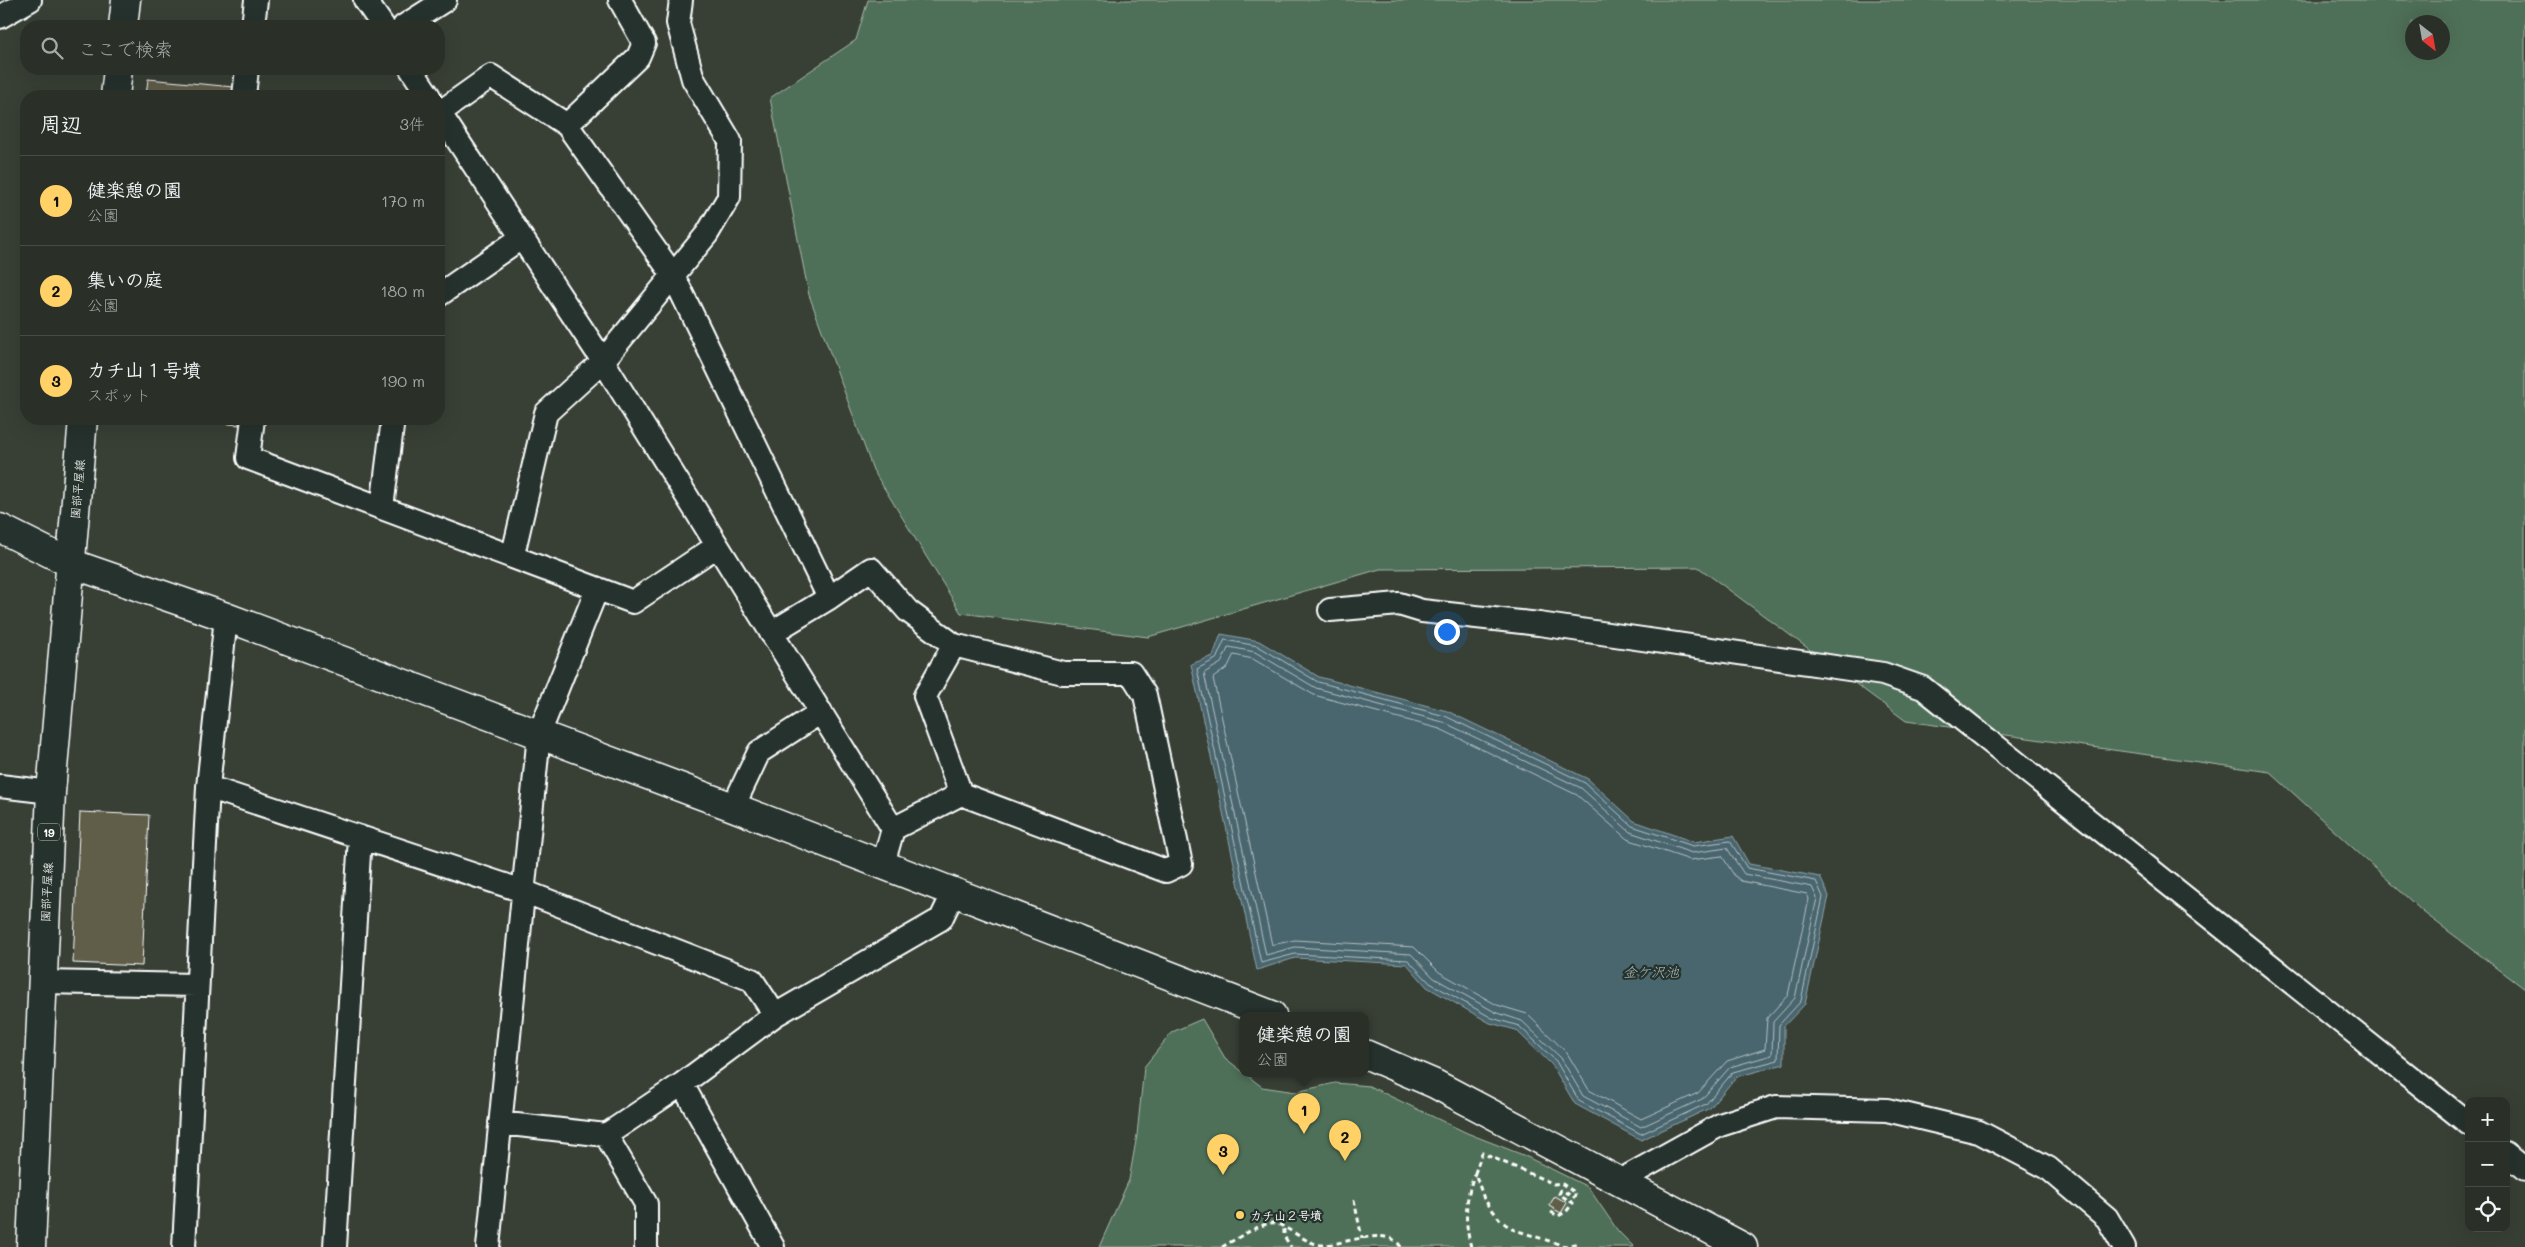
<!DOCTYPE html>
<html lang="ja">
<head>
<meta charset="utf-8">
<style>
	:root { --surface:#2a3028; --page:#323830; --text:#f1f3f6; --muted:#a5a9a8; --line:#464b45; --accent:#ffd166 }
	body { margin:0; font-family:Mali,"Klee One",sans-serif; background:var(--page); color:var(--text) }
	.controls { position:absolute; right:15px; bottom:15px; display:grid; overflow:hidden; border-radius:10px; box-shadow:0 5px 20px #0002 }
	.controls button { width:45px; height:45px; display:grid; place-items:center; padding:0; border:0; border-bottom:1px solid var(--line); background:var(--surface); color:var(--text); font:25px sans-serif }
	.compass { position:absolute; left:2405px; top:15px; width:45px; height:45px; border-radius:50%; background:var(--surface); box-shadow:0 5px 20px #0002; rotate:149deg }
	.you { position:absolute; left:1446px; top:631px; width:18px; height:18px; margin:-12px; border:4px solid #fff; border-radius:50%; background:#1a73e8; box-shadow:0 0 0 8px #1a73e833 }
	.badge { display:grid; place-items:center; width:32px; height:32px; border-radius:50%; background:var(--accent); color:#111; font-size:16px; font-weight:700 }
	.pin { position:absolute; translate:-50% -41px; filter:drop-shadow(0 1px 2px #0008) }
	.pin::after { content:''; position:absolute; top:26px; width:18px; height:15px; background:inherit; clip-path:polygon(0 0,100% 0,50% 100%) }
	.popup { position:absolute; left:1239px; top:1012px; width:130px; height:65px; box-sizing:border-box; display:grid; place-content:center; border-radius:10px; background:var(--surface); filter:drop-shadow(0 1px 4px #0005); font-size:16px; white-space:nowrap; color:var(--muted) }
	.popup b { font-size:19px; color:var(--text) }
	.popup::after { content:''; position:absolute; left:50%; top:100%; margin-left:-10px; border:10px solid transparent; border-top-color:var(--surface) }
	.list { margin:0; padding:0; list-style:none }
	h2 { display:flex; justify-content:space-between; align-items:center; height:65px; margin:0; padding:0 20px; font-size:21px }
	h2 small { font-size:16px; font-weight:400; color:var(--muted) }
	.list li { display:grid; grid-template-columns:32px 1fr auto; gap:15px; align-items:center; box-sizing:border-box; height:90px; padding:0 20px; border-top:1px solid var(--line) }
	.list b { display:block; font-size:19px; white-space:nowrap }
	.list p { margin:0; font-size:16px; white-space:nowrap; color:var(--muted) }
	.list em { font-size:16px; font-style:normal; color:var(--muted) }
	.icon { flex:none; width:28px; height:28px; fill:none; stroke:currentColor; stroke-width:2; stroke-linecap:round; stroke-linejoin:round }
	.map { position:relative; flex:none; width:2525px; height:1247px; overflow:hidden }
	.search { position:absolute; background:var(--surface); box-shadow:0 5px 20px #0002; left:20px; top:20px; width:425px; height:55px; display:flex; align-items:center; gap:12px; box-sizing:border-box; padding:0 18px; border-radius:20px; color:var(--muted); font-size:19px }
	.panel { position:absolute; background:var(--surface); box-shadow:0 5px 20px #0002; left:20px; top:90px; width:425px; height:335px; border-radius:20px }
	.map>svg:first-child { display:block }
	.green { fill:#507059; stroke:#a8b8ac; fill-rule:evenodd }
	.water { fill:#48656e; stroke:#91a3a8 }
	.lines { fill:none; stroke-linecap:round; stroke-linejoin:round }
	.shore { stroke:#b6c1c5; stroke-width:1 }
	.building { fill:#615d4a; stroke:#fff }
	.minor-casing { stroke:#fff; stroke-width:26 }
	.tertiary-casing { stroke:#fff; stroke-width:31 }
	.primary-casing { stroke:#fff; stroke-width:31 }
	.path { stroke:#fff; stroke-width:3; stroke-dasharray:5 4; stroke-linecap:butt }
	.minor { stroke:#26332d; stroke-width:22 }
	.tertiary { stroke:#26332d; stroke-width:28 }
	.primary { stroke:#26332d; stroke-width:28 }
	.poi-dot { fill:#ffd166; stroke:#26332d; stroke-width:2 }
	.labels { text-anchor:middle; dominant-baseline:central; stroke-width:4.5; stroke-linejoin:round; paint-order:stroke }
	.shield { fill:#26332d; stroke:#bec2c0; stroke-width:1 }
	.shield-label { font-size:11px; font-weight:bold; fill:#fff }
	.street-label { font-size:12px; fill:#fff; stroke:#26332d }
	.poi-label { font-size:12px; font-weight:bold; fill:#fff; stroke:#26332d; text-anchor:start }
	.water-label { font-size:14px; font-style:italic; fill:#adbabe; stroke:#26332d }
</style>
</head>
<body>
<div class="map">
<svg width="2525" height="1247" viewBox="0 0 2525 1247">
	<rect width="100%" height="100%" fill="#384036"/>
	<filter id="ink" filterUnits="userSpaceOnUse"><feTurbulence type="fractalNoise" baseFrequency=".02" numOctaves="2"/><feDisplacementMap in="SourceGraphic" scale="10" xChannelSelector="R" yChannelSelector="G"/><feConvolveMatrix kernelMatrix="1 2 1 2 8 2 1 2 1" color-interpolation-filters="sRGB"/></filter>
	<g filter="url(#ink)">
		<!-- green -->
		<path class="green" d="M 868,0 L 2525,0 L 2525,989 L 2423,912 L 2270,772 L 1906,721 L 1698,567 L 1380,569 L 1148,637 L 961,613 L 873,470 L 809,295 L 770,98 L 856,40 ZM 2412,22 L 2442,22 L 2442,52 L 2412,52 Z
			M 1202,1019 L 1225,1058 L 1262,1087 L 1296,1092 L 1335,1083 L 1369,1086 L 1467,1133 L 1523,1155 L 1588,1187 L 1618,1231 L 1634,1247 L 1099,1247 L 1129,1180 L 1137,1135 L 1144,1067 L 1172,1032 Z"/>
		<!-- water -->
		<path class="water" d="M 1221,634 L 1259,641 L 1319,677 L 1447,711 L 1588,779 L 1634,821 L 1694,842 L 1733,836 L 1749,864 L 1820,877 L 1829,896 L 1805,1004 L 1784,1026 L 1784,1064 L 1736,1077 L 1710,1108 L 1641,1140 L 1575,1104 L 1552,1065 L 1516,1030 L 1490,1023 L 1427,987 L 1407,964 L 1295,958 L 1257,970 L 1191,664 L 1213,656 Z"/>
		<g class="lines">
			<!-- shore -->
			<path class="shore" d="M 1225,640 L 1258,646 L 1318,682 L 1445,716 L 1585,783 L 1632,826 L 1693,846 L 1730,841 L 1747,868 L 1816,881 L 1823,897 L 1801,1001 L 1779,1025 L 1778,1060 L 1733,1072 L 1706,1104 L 1641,1134 L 1579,1101 L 1556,1061 L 1519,1026 L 1492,1018 L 1430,983 L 1408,960 L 1295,954 L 1261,963 L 1197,669 L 1216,659 Z
				M 1229,647 L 1255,652 L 1316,688 L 1443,722 L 1581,788 L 1630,832 L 1692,853 L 1727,848 L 1744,874 L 1812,887 L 1817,898 L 1795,998 L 1773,1022 L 1772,1055 L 1730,1067 L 1702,1099 L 1641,1127 L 1583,1096 L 1561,1058 L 1522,1021 L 1495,1012 L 1434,978 L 1411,954 L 1295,947 L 1266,955 L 1204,673 L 1221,663 Z
				M 1234,655 L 1253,659 L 1314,695 L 1440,729 L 1577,795 L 1627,839 L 1690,860 L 1722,856 L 1734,875 L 1741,881 L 1807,894 L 1809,899 L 1788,995 L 1767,1018 L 1765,1049 L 1727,1061 L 1698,1093 L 1641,1119 L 1589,1090 L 1567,1053 L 1527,1014 L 1497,1005 L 1439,972 L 1414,947 L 1295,940 L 1272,945 L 1213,678 L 1227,668 Z"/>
		</g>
		<!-- building -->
		<path class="building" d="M 148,79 L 234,87 L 233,96 L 146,96 Z
			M 182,419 L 239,419 L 239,425 Z
			M 80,812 L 149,815 L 142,966 L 73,963 Z
			M 1555,1196 L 1567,1203 L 1561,1213 L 1549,1206 Z"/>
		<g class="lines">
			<!-- minor casing -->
			<g class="minor-casing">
				<path id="minor" d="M 365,0 L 383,26
					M 0,17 L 30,0
					M 253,26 L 256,0
					M 404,26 L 445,0
					M 411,69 L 429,96
					M 244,96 L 247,69
					M 439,112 L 603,361 L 893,829 L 883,864
					M 439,113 L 491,76 L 567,125 L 673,275 L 829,598 L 871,569 L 908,611 L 954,645 L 1063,673 L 1131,673 L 1145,695 L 1181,864 L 1166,871 L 961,794 L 893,829
					M 567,125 L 638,57 L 644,43 L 620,0
					M 439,295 L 521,238
					M 253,419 L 248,458 L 633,602 L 717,546
					M 382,508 L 393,419
					M 514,550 L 546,413 L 603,361 L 707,234 L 729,197 L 730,141 L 693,79 L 678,23 L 681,0
					M 1330,610 L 1399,604 L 1422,611 L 1539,624 L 1883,674 L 1923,688 L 2469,1124
					M 771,633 L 829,598
					M 954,645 L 925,696 L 961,794
					M 0,786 L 51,792
					M 208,787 L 523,891 L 752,980 L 775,1015
					M 733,807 L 759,752 L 821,712
					M 42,982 L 196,985
					M 682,1084 L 773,1247
					M 500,1123 L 606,1135 L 682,1084 L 775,1015 L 941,919 L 954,892
					M 606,1135 L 646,1204 L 646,1247
					M 2506,1154 L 2525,1169
					M 1621,1180 L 1720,1125 L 1776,1107 L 1887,1110 L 1979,1132 L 2048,1168 L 2107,1218 L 2124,1247
					M 184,1247 L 208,787 L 226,617
					M 335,1247 L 360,837
					M 488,1247 L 539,734 L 597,589"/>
			</g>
			<!-- tertiary casing -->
			<g class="tertiary-casing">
				<path id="tertiary" d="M 0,528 L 70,563 L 226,617 L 733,807 L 1272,1015
					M 1365,1054 L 1435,1084 L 1743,1247"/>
			</g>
			<!-- primary casing -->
			<g class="primary-casing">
				<path id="primary" d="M 123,26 L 126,0
					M 115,96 L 118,69
					M 31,1247 L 51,792 L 83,419"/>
			</g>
			<!-- path -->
			<path class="path" d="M 1354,1200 L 1362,1238
				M 1551,1212 L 1558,1216 L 1566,1212 L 1573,1203 L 1559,1194 L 1561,1190 L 1574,1197 L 1576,1193 L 1561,1183 L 1554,1184 L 1482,1153 L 1475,1173 L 1484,1199 L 1501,1221 L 1512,1229 L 1565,1246 L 1579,1243
				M 1284,1229 L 1284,1236 L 1291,1247
				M 1222,1247 C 1233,1241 1263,1221 1275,1223 C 1288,1226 1308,1246 1324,1245 C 1345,1244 1388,1225 1401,1247
				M 1471,1247 C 1464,1221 1465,1198 1475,1173"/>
			<!-- minor -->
			<use href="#minor" class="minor"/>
			<!-- tertiary -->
			<use href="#tertiary" class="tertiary"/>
			<!-- primary -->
			<use href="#primary" class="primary"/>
		</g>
	</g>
	<!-- markers -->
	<circle class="poi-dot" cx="1240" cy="1215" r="5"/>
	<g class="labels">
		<!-- shield labels -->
		<rect class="shield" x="38" y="823.5" width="22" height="17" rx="4"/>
		<g class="shield-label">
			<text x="49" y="832">19</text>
		</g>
		<!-- street labels -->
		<g class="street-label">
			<text transform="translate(77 489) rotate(-85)">園部平屋線</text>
			<text transform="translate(46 892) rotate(-87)">園部平屋線</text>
		</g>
		<!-- poi labels -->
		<g class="poi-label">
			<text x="1250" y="1215">カチ山２号墳</text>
		</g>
		<!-- water labels -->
		<g class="water-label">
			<text x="1651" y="971">金ケ沢池</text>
		</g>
	</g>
</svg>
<div class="controls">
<button>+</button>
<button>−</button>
<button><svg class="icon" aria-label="locate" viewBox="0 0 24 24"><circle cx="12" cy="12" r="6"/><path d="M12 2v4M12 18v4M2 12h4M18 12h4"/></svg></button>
</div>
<svg class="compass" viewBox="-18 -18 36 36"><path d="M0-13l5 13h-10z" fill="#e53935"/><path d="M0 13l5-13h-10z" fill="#a5a9a8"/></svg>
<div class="you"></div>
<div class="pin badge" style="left:1304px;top:1134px">1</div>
<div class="popup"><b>健楽憩の園</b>公園</div>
<div class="pin badge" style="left:1345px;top:1161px">2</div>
<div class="pin badge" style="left:1223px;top:1175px">3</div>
<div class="search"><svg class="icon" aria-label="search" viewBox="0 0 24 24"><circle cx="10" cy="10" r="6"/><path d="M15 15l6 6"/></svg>ここで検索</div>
<section class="panel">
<h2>周辺<small>3件</small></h2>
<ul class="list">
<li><span class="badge">1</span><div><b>健楽憩の園</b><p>公園</p></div><em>170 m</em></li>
<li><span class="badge">2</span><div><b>集いの庭</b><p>公園</p></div><em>180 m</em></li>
<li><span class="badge">3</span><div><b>カチ山１号墳</b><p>スポット</p></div><em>190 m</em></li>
</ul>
</section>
</div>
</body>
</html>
